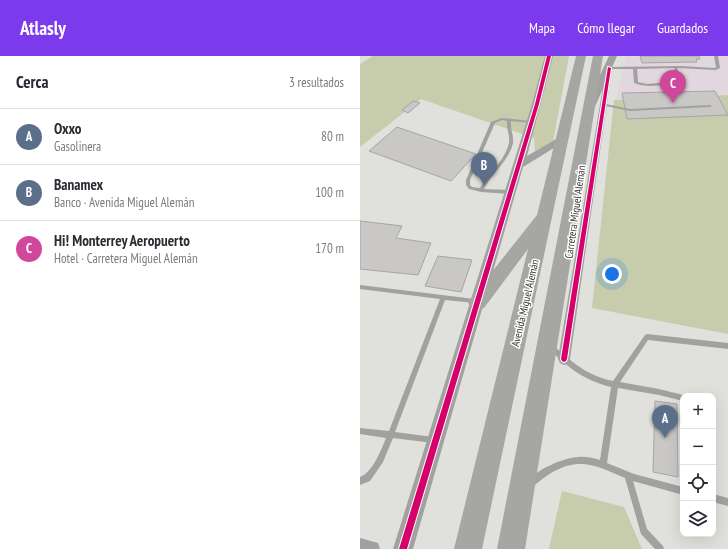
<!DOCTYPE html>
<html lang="es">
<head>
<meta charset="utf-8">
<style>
	:root { --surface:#fff; --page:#f7f7f7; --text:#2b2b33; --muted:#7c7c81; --line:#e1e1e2; --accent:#7c3aed }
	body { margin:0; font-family:"PT Sans Narrow",sans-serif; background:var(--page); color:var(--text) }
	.controls { position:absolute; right:12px; bottom:12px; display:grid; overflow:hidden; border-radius:8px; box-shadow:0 4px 16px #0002 }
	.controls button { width:36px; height:36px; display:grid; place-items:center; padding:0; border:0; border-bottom:1px solid var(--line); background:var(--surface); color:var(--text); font:20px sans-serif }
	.you { position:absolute; left:252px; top:218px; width:14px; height:14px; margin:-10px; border:3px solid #fff; border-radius:50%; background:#1a73e8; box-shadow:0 0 0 6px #1a73e833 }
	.badge { display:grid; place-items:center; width:26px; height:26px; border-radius:50%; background:var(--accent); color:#fff; font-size:13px; font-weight:700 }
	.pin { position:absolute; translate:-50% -33px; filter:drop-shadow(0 1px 2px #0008) }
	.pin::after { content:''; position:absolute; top:21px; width:14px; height:12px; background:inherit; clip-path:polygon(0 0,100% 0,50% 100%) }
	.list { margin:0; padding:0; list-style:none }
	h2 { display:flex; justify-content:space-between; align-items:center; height:52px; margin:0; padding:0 16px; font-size:17px }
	h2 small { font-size:13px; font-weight:400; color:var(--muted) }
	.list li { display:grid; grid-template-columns:26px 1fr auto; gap:12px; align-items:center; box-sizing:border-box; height:56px; padding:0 16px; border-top:1px solid var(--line) }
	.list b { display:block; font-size:15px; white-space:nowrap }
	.list p { margin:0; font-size:13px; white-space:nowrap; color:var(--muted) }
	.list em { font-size:13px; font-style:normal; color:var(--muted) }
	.icon { flex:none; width:22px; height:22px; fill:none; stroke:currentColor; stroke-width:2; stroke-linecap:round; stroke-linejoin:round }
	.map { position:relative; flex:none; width:368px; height:493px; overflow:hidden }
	header { display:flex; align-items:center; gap:24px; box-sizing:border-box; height:56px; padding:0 20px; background:var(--accent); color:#fff }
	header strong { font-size:19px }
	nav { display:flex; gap:22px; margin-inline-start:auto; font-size:14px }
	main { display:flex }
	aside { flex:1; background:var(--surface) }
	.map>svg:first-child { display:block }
	.industrial { fill:#e2d7de }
	.green { fill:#c7ccac }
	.building { fill:#c9c8c7; stroke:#a5a5a3 }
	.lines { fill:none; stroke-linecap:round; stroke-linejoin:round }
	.service { fill:#a1a1a0; fill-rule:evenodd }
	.minor { fill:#a1a1a0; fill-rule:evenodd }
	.tertiary { fill:#a1a1a0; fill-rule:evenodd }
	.trunk { fill:#a6a6a3; fill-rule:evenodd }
	.cycleway-casing { stroke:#fff; stroke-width:2 }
	.cycleway { fill:#d6006c; fill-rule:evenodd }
	.labels { text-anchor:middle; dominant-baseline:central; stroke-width:3; stroke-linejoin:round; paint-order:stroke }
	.street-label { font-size:11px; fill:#353432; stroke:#fff }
</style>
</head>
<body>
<header>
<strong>Atlasly</strong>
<nav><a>Mapa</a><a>Cómo llegar</a><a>Guardados</a></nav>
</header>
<main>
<aside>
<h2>Cerca<small>3 resultados</small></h2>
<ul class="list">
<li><span class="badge" style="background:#5c6f8a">A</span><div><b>Oxxo</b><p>Gasolinera</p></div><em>80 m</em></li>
<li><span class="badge" style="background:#5c6f8a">B</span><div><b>Banamex</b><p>Banco · Avenida Miguel Alemán</p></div><em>100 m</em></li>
<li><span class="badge" style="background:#d1479c">C</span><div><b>Hi! Monterrey Aeropuerto</b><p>Hotel · Carretera Miguel Alemán</p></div><em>170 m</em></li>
</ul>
</aside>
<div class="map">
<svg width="368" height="493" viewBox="0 0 368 493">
	<rect width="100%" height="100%" fill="#e0e0dc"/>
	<!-- industrial -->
	<path class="industrial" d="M 266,0 L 368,0 L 368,38 L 256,43 Z"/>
	<!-- green -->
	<path class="green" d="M 13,0 L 209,0 L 193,86 L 175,95 L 174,82 L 61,43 L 0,91 L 0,8 Z
		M 368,39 L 368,278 L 232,252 L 254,44 Z
		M 202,435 L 264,451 L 282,493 L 189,493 Z"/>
	<!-- building -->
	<path class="building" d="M 280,0 L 339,0 L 340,3 L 336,3 L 337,6 L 282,7 Z
		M 355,35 L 368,59 L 267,63 L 262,37 Z
		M 53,45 L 60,47 L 48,57 L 42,54 Z
		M 37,71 L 116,98 L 91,125 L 9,95 Z
		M 0,165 L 42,170 L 36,182 L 71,187 L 58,219 L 0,213 Z
		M 78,200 L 112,204 L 101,236 L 65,230 Z
		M 295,345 L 317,348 L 318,421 L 293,416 Z"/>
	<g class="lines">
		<!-- service -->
		<path class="service" d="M 354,0 L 358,0 L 360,12 L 356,14 L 317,12 L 323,26 L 321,27 C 306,28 288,33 274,27 L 273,13 L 249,13 L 247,12 L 249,11 L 322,10 L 355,12 L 356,11 ZM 314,12 L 319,25 L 287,28 L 278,26 L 277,13 Z
			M 241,47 L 270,53 L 350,49 L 352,50 L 350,51 L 270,55 L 241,49 Z
			M 142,62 L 171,65 L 173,66 L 171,67 L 151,65 C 150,73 154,80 153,87 C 149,105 132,117 124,133 L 150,134 L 152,136 L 150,138 L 121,136 L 109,133 L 106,129 L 106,124 L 131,66 ZM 142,64 L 147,65 C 146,72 150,79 149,87 C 145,105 128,117 120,132 L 112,131 L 110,129 L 110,124 L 135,67 Z
			M 0,229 L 115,243 L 117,243 L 118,245 L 117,247 L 115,247 L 85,244 L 35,376 L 73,381 L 75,382 L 76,384 L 75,386 L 73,387 L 33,382 L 23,406 L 10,425 L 0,429 L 0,421 C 13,416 21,394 26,382 L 0,378 L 0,372 L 29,375 L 80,243 L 0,233 Z
			M 287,278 L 368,287 L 368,293 L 288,284 L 260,326 L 299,333 L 323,339 L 325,340 L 323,340 L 323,345 L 299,339 L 258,332 L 247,407 L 274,418 L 323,431 L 323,439 L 273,425 L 287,473 L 303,490 L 304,493 L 295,493 L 281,478 L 265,422 C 237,410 220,400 191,417 C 184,421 177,428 170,432 L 167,431 L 166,428 C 172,415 205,401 218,401 C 226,400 233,402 240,404 L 251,331 C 224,324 210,313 190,294 L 189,292 L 190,290 L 192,289 L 194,290 C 213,307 228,320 253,325 L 285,279 Z
			M 353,438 L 368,442 L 368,450 L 353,446 Z"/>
		<!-- minor -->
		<path class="minor" d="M 249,10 L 252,12 L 210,303 L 208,307 L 204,309 L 200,307 L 198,303 L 246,12 Z
			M 0,482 L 18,487 L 20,493 L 0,493 Z"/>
		<!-- tertiary -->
		<path class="tertiary" d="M 185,0 L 193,0 L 167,100 L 198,82 L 206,82 L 207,84 L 163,111 L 53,493 L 33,493 L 172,48 Z
			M 249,0 L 257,0 L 234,53 L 232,55 L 226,55 L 224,53 Z"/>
		<!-- trunk -->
		<path class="trunk" d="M 216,0 L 226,0 L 122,493 L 94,493 L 168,193 L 124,252 L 117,254 L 110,252 L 108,246 L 177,159 Z
			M 233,0 L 243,0 L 165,493 L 137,493 Z"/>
		<!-- cycleway casing -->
		<g class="cycleway-casing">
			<path id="cycleway" d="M 187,0 L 191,0 L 179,48 L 47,493 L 39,493 L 175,48 Z
				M 248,11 L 251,12 L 207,303 L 206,305 L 204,306 L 202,305 L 201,303 Z"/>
		</g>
		<!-- cycleway -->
		<use href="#cycleway" class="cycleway"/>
	</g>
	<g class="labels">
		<!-- street labels -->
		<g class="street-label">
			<text transform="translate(215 156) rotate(-82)">Carretera Miguel Alemán</text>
			<text transform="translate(165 247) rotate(-77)">Avenida Miguel Alemán</text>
		</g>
	</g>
</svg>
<div class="controls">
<button>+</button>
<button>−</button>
<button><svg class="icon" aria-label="locate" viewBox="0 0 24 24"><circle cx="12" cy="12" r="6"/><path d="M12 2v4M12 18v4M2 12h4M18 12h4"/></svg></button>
<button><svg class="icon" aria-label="layers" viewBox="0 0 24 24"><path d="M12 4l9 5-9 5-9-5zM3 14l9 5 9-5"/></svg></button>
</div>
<div class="you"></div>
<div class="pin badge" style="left:305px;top:382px;background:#5c6f8a">A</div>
<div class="pin badge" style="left:124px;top:129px;background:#5c6f8a">B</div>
<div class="pin badge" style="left:313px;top:47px;background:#d1479c">C</div>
</div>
</main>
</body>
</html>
